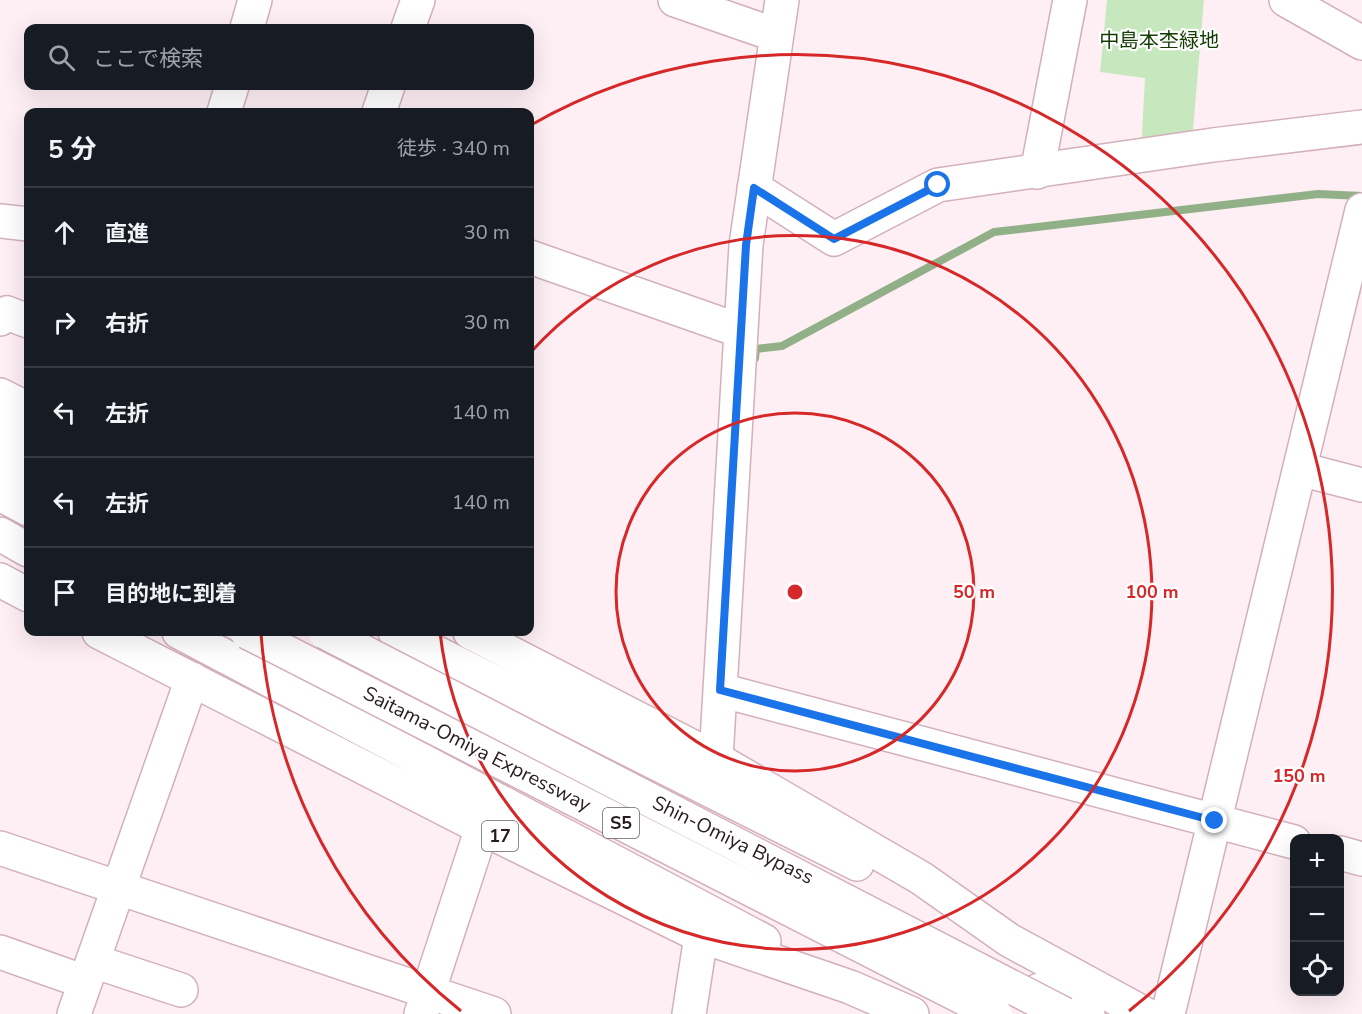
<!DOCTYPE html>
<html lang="ja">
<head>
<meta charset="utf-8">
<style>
	:root { --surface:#171b24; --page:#20242c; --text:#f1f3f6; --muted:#9ea1a6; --line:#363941 }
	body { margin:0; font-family:"Nunito Sans","Noto Sans JP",sans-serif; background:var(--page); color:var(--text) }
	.controls { position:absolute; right:18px; bottom:18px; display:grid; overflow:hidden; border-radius:12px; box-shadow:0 6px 24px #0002 }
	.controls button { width:54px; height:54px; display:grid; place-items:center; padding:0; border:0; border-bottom:2px solid var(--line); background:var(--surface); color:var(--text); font:30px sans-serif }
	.stop { position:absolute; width:18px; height:18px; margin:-14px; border:4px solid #1a73e8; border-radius:50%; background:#fff }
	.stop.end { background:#1a73e8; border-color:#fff; box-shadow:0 2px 6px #0008 }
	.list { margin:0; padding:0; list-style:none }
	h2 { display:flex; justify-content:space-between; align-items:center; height:78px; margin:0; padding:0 24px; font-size:26px }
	h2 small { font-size:20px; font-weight:400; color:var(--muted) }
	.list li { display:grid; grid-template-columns:39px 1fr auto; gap:18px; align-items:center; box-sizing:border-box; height:90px; padding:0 24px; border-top:2px solid var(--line) }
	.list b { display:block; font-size:22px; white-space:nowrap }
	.list em { font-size:20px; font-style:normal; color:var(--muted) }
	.icon { flex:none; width:33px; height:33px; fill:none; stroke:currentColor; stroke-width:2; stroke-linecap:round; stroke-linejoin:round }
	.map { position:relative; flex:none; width:1362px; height:1014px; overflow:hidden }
	.search { position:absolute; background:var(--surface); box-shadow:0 6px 24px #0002; left:24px; top:24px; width:510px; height:66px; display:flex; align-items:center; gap:15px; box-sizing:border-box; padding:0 21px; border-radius:12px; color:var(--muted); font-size:22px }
	.panel { position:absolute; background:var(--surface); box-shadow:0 6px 24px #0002; left:24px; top:108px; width:510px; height:528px; border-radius:12px }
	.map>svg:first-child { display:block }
	.green { fill:#c7e8be }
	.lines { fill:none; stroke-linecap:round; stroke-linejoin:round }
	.stream { stroke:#91b087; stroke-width:8 }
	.minor-casing { stroke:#d3b0bb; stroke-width:36 }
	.highway-casing { stroke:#d3b0bb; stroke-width:36 }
	.minor { stroke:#fff; stroke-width:33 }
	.highway { stroke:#fff; stroke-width:33 }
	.highway-bridge-casing { stroke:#d3b0bb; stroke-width:36; stroke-linecap:butt }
	.highway-bridge { stroke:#fff; stroke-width:33 }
	.route { stroke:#1a73e8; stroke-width:8 }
	.ring { fill:none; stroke:#d62828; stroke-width:3 }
	.labels { text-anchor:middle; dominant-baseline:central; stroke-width:4.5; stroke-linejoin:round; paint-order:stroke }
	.shield { fill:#fff; stroke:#696063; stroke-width:1.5 }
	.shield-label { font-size:18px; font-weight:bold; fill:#291c20 }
	.park-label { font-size:20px; fill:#123c01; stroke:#fff }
	.street-label { font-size:20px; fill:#291c20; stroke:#fff }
	.centre { fill:#d62828; stroke:#fff; stroke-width:3 }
	.ring-label { font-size:18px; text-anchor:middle; font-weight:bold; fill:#d62828; stroke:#fff; stroke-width:4.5; stroke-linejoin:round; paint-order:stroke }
</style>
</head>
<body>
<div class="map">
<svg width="1362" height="1014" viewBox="0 0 1362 1014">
	<rect width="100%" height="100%" fill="#feeff4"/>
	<!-- green -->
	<path class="green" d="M 1107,0 L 1204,0 L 1192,142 L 1141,151 L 1145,78 L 1100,72 Z"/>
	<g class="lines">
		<!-- stream -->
		<path class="stream" d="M 755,358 L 756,349 L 782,346 L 994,232 L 1318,194 L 1362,196"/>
		<!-- minor casing -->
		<g class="minor-casing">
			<path id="minor" d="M 675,0 L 776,35
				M 1286,0 L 1362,43
				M 247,28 L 255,0
				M 408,28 L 418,0
				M 224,112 L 232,86
				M 379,112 L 388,86
				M 1037,172 L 1070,0
				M 754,188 L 834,239 L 938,185 L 1213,145 L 1362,127
				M 0,221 L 28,224
				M 530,257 L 741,331
				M 0,319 L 7,313 L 28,321
				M 1300,469 L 1362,485
				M 720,690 L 1294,842
				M 716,759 L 746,245 L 782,0
				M 0,848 L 494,1014
				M 1340,853 L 1362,859
				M 0,952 L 85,982
				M 93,961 L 181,990
				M 74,1014 L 192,679
				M 421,1014 L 482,828
				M 689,1014 L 701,936
				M 1168,1014 L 1362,210"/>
		</g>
		<!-- highway casing -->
		<g class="highway-casing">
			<path id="highway" d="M 0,395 L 28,409
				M 0,429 L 28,444
				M 0,463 L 28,478
				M 0,494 L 28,509
				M 0,534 L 28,550
				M 0,580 L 28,595
				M 99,632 L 482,828 L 701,936 L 850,987 L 912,1014
				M 179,632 L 764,941
				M 395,632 L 857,864
				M 470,632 L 716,759 L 921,878 L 1009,940 L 1145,1014
				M 1039,990 L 1088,1014"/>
		</g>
		<!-- minor -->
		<use href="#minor" class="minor"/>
		<!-- highway -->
		<use href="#highway" class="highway"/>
		<!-- highway-bridge casing -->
		<g class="highway-bridge-casing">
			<path id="highway-bridge" d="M 247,632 L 995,1014
				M 325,632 L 1064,1014"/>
		</g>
		<!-- highway-bridge -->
		<use href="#highway-bridge" class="highway-bridge"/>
	</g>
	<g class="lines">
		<!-- route -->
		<path class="route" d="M 938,185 L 834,239 L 754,188 L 746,245 L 720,690 L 1215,821"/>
	</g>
	<!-- distance rings -->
	<g class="ring">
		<circle cx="795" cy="592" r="179"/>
		<path d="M530 353A357 357 0 1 1 440 632"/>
		<path d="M461 1011A536 536 0 0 1 261 634M531 125A536 536 0 0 1 1129 1011"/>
	</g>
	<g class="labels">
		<!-- shield labels -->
		<g class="shield">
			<rect x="603" y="808" width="36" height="30" rx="4.5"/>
			<rect x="482" y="821" width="36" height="30" rx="4.5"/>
		</g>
		<g class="shield-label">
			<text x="621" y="823">S5</text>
			<text x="500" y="836">17</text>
		</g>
		<!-- park labels -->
		<g class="park-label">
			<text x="1159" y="40">中島本杢緑地</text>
		</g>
		<!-- street labels -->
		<g class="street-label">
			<text transform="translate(477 749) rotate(27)">Saitama-Omiya Expressway</text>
			<text transform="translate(733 840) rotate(26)">Shin-Omiya Bypass</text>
		</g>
	</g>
	<circle cx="795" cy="592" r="9" class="centre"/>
	<g class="ring-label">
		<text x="974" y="598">50 m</text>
		<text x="1152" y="598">100 m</text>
		<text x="1299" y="782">150 m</text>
	</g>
</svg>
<div class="controls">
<button>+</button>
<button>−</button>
<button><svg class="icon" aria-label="locate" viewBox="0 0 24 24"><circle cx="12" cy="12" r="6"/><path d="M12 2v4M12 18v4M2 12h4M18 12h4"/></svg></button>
</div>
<div class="stop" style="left:938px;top:185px"></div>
<div class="stop end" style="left:1215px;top:821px"></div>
<div class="search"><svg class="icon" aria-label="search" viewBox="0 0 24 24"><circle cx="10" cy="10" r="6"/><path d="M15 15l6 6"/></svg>ここで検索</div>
<section class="panel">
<h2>5 分<small>徒歩 · 340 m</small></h2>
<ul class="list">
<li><svg class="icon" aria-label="ahead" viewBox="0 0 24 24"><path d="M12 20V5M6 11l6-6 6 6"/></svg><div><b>直進</b></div><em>30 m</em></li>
<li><svg class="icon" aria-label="right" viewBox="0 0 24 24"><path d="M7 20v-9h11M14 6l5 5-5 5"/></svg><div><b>右折</b></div><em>30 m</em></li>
<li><svg class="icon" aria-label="left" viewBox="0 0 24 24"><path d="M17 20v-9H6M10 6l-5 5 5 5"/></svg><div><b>左折</b></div><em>140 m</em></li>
<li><svg class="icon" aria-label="left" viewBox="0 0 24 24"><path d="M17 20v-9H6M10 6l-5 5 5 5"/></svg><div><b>左折</b></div><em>140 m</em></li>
<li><svg class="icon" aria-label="arrive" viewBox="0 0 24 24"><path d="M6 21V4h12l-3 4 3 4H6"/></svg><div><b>目的地に到着</b></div></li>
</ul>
</section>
</div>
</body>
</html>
